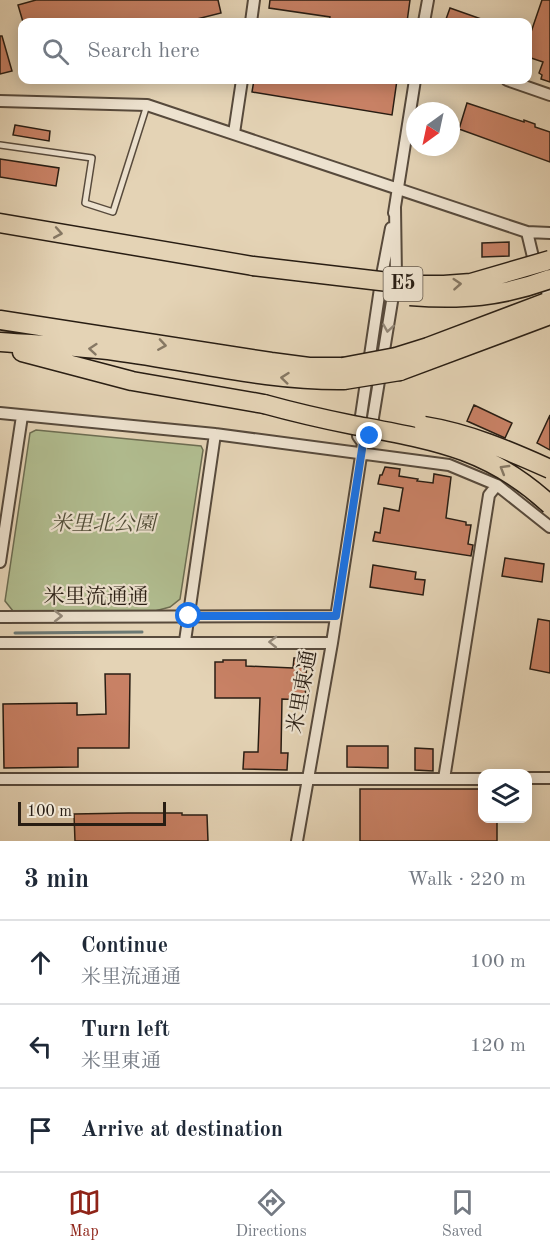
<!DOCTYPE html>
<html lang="en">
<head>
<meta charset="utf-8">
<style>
	:root { --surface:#fff; --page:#f6f6f7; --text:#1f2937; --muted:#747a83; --line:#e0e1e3; --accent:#8f2418 }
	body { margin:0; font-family:"Old Standard TT","Noto Serif JP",serif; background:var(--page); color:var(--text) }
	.controls { position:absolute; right:18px; bottom:18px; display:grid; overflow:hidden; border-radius:12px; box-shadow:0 3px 15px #0003 }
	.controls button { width:54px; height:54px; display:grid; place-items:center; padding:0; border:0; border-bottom:2px solid var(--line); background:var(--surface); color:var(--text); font:30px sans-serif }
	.compass { position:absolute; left:406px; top:102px; width:54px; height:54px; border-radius:50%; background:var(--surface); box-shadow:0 3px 15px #0003; rotate:213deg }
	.scale { position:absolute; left:18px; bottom:15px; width:148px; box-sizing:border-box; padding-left:6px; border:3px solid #281d13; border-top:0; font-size:16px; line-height:21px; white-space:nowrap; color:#281d13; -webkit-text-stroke:4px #ede2cf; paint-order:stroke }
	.stop { position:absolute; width:18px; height:18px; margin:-14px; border:4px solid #1a73e8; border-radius:50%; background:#fff }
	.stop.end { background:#1a73e8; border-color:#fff; box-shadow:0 2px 6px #0008 }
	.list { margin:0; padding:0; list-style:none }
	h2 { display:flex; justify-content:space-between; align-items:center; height:78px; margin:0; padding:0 24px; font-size:26px }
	h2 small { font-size:20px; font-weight:400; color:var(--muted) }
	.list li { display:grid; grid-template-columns:39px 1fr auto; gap:18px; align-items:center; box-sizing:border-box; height:84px; padding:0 24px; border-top:2px solid var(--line) }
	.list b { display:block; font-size:22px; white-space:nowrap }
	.list p { margin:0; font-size:20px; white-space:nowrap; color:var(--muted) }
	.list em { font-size:20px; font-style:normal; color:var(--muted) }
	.icon { flex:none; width:33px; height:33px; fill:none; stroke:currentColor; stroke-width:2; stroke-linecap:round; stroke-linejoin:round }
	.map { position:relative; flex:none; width:550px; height:841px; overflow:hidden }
	.search { position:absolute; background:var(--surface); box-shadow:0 3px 15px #0003; left:18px; right:18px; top:18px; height:66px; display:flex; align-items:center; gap:15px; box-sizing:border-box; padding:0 21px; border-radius:12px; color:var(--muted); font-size:22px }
	.sheet { height:330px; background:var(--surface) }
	nav { display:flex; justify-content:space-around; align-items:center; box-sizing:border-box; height:84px; border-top:2px solid var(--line); background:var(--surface); font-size:16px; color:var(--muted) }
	nav a { display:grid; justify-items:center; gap:3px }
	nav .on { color:var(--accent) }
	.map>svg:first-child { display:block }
	.green { fill:#b1bd90; stroke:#6c6d52; stroke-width:1.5 }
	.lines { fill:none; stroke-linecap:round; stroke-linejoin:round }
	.stream { stroke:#6c7975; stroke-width:3 }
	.building { fill:#c88165; stroke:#281d13; stroke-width:1.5 }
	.service-casing { stroke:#574a3c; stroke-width:8 }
	.minor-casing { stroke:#574a3c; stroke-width:14 }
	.motorway-casing { stroke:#281d13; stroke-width:21 }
	.service { stroke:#ede2cf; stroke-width:5 }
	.minor { stroke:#ede2cf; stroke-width:10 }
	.motorway { stroke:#e4d3b5; stroke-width:18 }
	.motorway-bridge-casing { stroke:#281d13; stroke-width:21; stroke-linecap:butt }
	.motorway-bridge { stroke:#e4d3b5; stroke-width:18 }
	.oneway { stroke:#867864 }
	.oneway2 { stroke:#94897a }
	.route { stroke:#1a73e8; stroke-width:8 }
	.labels { text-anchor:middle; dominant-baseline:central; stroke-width:4.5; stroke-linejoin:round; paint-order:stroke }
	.shield { fill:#ede2cf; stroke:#63584b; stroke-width:1.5 }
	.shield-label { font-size:20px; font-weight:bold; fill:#281d13 }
	.park-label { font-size:21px; font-style:italic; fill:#514d38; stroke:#ede2cf }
	.street-label { font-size:21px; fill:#281d13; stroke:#ede2cf }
</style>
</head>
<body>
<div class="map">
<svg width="550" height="841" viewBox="0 0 550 841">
	<rect width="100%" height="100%" fill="#e4d3b5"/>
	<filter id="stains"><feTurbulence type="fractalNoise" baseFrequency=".00333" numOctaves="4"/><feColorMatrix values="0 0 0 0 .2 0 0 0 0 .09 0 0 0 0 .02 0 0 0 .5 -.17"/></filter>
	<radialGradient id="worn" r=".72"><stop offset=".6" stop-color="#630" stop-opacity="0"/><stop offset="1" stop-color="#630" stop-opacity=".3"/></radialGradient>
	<!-- green -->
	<path class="green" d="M 36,430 L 201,446 L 203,450 L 180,599 L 170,607 L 155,611 L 13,611 L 5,601 L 30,433 Z"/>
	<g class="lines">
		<!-- stream -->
		<path class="stream" d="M 15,633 L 142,632"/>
	</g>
	<!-- building -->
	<path class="building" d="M 36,0 L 218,0 L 221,13 L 185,22 L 23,22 L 18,5 Z
		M 270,0 L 410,0 L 407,22 L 329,22 L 330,17 L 269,8 Z
		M 542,0 L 550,0 L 550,82 L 541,79 L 542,75 L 539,73 L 543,62 L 528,57 L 528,35 L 530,35 Z
		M 450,8 L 487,21 L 487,22 L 445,22 Z
		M 0,36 L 2,36 L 12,71 L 0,74 Z
		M 254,80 L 397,80 L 392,115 L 252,92 Z
		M 467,103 L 524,122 L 524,120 L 535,124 L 535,127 L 550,132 L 550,162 L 459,129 Z
		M 15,125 L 50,131 L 49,141 L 13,135 Z
		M 0,159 L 59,168 L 56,186 L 0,177 Z
		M 509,242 L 509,256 L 482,257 L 482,243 Z
		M 474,405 L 512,423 L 505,438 L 467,421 Z
		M 550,415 L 550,450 L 537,443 Z
		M 385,467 L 400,469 L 399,476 L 418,479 L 417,481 L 433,483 L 434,474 L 451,477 L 446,518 L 466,522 L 466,525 L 471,525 L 468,544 L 473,545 L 471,556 L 373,541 L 375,532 L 380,533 L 384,508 L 399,511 L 403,488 L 378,484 L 380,475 L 382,475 Z
		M 505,558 L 544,564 L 542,582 L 502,576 Z
		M 373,565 L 416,572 L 415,579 L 425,580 L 423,595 L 370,587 Z
		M 538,619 L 550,621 L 550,673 L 530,669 Z
		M 294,658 L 307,658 L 305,700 L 282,699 L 281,753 L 288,753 L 287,770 L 243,769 L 244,752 L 258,752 L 260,698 L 215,698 L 215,662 L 223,662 L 223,660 L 246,660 L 246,666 L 293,668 Z
		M 105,674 L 130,674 L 129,748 L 78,748 L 78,767 L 4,768 L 3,704 L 77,703 L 77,715 L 106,714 Z
		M 347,746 L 388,746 L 388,768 L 347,767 Z
		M 415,748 L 433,749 L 433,771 L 415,770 Z
		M 360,789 L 483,789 L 483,819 L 497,819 L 497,841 L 360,841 Z
		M 129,813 L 182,813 L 182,815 L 207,815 L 208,841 L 75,841 L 74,814 Z"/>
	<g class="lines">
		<!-- service casing -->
		<g class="service-casing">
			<path id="service" d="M 0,145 L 92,158 L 85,203 L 113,212 L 147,105"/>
		</g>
		<!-- minor casing -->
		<g class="minor-casing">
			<path id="minor" d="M 251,22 L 254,0
				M 424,22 L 428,0
				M 507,80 L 550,95
				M 0,101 L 147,105 L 527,232 L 550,233
				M 234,133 L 242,80
				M 394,213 L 415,80
				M 527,232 L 533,257 L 548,294
				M 0,413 L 215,434 L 449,465 L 497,485 L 550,527
				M 363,443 L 358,436 L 382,275 L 391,228
				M 0,562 L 22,416
				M 0,617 L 336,616
				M 185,641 L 215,434
				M 0,643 L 332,643
				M 528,778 L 550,778
				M 0,779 L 482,779
				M 444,779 L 489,495 L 497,485
				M 297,841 L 332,643 L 363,443 L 370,436 L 396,277 L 395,207"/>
		</g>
		<!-- motorway casing -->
		<g class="motorway-casing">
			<path id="motorway" d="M 0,223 L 253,266
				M 0,320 L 271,362 L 309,367 L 343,367
				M 0,342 C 38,345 77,346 115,351 C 192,361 266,381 344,380
				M 22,352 L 132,381 L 264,404
				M 396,357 L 428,347 L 550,301
				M 400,371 L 550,315"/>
		</g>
		<!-- service -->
		<use href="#service" class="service"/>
		<!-- minor -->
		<use href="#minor" class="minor"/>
		<!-- motorway -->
		<use href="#motorway" class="motorway"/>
		<!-- motorway-bridge casing -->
		<g class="motorway-bridge-casing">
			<path id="motorway-bridge" d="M 253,266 L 414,285 L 444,285 L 471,283 L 550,260
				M 410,296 C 462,300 501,297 550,279
				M 343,367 L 396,357
				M 344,380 L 400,371
				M 264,404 C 293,412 323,419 353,425 C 432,440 489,448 550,505
				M 424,426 C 468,433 510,451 550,469"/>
		</g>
		<!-- motorway-bridge -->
		<use href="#motorway-bridge" class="motorway-bridge"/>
	</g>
	<!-- one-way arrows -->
	<defs><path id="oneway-chevron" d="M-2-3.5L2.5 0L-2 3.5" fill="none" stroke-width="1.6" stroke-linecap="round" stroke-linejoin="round" transform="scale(1.5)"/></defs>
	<g class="oneway">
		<use href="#oneway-chevron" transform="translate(58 233) rotate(10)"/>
		<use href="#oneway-chevron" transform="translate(457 284) rotate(-4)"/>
		<use href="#oneway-chevron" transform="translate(162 345) rotate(9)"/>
		<use href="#oneway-chevron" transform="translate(93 349) rotate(-175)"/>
		<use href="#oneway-chevron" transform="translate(285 378) rotate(-174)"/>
		<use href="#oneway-chevron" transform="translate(504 469) rotate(-149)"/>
	</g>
	<g class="oneway2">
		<use href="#oneway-chevron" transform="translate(388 328) rotate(99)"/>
		<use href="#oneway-chevron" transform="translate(58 616)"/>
		<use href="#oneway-chevron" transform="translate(273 642) rotate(-179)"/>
	</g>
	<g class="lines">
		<!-- route -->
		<path class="route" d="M 189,616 L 336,616 L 363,443 L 370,436"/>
	</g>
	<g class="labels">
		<!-- shield labels -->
		<rect class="shield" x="383.5" y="267" width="39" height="34" rx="4.5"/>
		<g class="shield-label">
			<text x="403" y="284">E5</text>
		</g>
		<!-- park labels -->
		<g class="park-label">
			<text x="103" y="524">米里北公園</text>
		</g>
		<!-- street labels -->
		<g class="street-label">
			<text x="96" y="597">米里流通通</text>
			<text transform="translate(303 692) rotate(-80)">米里東通</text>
		</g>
	</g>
	<rect width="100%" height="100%" filter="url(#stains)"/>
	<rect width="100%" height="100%" fill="url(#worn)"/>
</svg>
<div class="controls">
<button><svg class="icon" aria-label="layers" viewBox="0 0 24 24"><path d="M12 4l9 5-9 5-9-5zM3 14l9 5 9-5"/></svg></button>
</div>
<svg class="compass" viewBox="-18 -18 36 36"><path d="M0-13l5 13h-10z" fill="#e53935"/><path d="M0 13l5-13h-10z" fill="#747a83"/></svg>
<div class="scale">100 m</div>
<div class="stop" style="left:189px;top:616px"></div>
<div class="stop end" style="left:370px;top:436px"></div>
<div class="search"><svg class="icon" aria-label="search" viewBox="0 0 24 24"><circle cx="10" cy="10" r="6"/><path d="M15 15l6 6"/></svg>Search here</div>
</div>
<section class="sheet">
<h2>3 min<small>Walk · 220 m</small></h2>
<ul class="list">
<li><svg class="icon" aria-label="ahead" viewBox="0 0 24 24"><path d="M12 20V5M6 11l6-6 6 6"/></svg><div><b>Continue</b><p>米里流通通</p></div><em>100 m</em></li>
<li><svg class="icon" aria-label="left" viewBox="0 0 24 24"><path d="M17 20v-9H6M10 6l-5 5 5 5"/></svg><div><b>Turn left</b><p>米里東通</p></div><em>120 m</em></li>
<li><svg class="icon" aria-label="arrive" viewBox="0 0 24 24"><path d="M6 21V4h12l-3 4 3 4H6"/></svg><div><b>Arrive at destination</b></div></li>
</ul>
</section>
<nav>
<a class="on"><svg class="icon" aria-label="map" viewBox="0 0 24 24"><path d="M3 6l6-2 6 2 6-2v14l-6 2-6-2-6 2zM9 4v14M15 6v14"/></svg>Map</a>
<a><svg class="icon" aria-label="directions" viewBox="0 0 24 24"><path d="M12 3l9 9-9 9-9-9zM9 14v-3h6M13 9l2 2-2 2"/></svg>Directions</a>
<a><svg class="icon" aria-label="saved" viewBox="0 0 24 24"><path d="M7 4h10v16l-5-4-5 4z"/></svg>Saved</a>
</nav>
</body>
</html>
